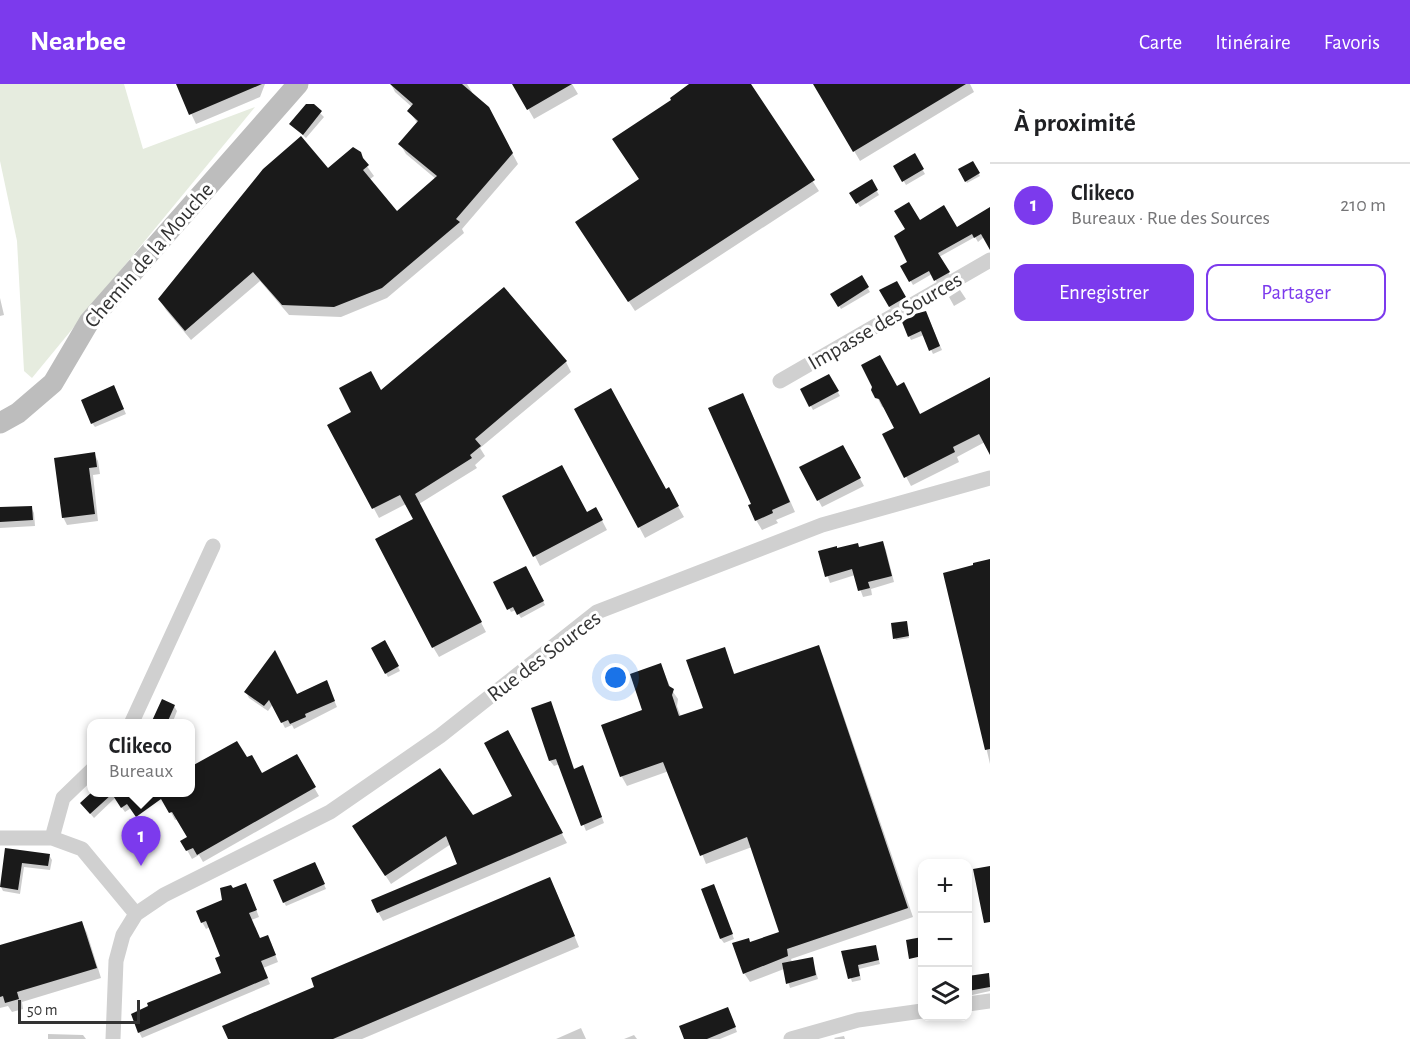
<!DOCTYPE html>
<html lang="fr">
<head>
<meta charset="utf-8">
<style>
	:root { --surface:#fff; --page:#f6f6f6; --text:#202124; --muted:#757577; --line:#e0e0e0; --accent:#7c3aed }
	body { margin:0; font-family:"Alegreya Sans",sans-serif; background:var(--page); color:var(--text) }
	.controls { position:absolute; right:18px; bottom:18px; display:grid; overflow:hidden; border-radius:12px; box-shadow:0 3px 9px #0003 }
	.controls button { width:54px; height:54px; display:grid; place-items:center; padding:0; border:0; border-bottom:2px solid var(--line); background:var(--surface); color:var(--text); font:30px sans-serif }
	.scale { position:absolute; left:18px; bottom:15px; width:122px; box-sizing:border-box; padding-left:6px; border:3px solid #333; border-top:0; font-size:16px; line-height:21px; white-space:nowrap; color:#333; -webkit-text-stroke:4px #fff; paint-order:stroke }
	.you { position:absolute; left:616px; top:594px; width:21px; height:21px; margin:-15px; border:4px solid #fff; border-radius:50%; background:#1a73e8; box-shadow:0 0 0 9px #1a73e833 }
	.badge { display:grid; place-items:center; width:39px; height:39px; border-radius:50%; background:var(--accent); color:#fff; font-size:20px; font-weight:700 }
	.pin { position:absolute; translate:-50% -50px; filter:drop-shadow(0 2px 3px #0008) }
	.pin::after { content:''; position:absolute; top:32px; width:21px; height:18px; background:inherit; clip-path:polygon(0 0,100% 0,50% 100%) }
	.popup { position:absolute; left:87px; top:635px; width:108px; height:78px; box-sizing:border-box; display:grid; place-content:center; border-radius:12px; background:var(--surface); filter:drop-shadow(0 2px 4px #0005); font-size:20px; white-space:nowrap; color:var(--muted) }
	.popup b { font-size:22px; color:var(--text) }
	.popup::after { content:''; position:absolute; left:50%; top:100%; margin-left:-12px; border:12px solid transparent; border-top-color:var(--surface) }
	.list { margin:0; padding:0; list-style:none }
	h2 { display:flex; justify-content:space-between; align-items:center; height:78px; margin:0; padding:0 24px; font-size:26px }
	h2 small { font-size:20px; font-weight:400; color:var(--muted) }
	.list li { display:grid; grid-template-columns:39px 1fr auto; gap:18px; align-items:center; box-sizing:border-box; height:84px; padding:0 24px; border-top:2px solid var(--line) }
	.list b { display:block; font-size:22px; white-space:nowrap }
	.list p { margin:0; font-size:20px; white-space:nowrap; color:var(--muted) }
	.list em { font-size:20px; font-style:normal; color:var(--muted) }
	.actions { display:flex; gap:12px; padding:18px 24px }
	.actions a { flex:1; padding:14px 0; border:2px solid var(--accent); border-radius:12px; text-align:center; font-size:21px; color:var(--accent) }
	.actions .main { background:var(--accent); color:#fff }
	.icon { flex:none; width:33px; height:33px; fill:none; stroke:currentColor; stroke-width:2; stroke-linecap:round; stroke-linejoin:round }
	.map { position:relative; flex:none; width:990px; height:955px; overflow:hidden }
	header { display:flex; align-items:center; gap:36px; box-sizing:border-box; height:84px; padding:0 30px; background:var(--accent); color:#fff }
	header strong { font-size:28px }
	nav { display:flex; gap:33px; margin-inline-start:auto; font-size:21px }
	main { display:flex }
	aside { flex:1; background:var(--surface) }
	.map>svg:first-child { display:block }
	.green { fill:#e6ecdf }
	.shadow { fill:#0003 }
	.building { fill:#1a1a1a }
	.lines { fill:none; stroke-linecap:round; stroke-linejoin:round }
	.street { stroke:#d0d0d0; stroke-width:15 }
	.secondary { stroke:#bdbdbd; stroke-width:21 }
	.labels { text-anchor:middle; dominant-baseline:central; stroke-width:6; stroke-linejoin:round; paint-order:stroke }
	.street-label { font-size:22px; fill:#333; stroke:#fff }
</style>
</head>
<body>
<header>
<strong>Nearbee</strong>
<nav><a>Carte</a><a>Itinéraire</a><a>Favoris</a></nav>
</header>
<main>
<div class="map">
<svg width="990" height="955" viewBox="0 0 990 955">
	<rect width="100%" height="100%" fill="#fff"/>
	<!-- green -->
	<path class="green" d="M 0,0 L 124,0 L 143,65 L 255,23 L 32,294 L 24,287 L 17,157 L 0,77 Z"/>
	<!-- shadow -->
	<path class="shadow" d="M 177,0 L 265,0 L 260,13 L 196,40 Z
		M 391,0 L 467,0 L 472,8 L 471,10 L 494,35 L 518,80 L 462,145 L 464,149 L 387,214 L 341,233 L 289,231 L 260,197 L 191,256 L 166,226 L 160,216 L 328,86 L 366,81 L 374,92 L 369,96 L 397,129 L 436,95 L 406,70 L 400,60 L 418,40 L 409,27 L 412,23 L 395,8 Z
		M 514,0 L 572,0 L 578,10 L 534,35 Z
		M 699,0 L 749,0 L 819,107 L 635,227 L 583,148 L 640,96 Z
		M 815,0 L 970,0 L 974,8 L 860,77 Z
		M 313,22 L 324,33 L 306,54 L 291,40 Z
		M 914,71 L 925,90 L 906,101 L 895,82 Z
		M 972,79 L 980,92 L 967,99 L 960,86 Z
		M 871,97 L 879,111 L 860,123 L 851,110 Z
		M 990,125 L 990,163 L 984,153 L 978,158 L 975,153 L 939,173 L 951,193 L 938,200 L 932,190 L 913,201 L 902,182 L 909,178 L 919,138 L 956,145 Z
		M 861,193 L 870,208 L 841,225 L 832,210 Z
		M 896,199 L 907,218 L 892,227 L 881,207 Z
		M 960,206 L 966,215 L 954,222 L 949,213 Z
		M 0,214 L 4,231 L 0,232 Z
		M 928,233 L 942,266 L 933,270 L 924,251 L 911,256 L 909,252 Z
		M 566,278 L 571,288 L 480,364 L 485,372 L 475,381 L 477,384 L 419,420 L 486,548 L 439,573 L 433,563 L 415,436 L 406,420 L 379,434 L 329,341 L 353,328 L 381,308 Z
		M 829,292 L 840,312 L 813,326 L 802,306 Z
		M 990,295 L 990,367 L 985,358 L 957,373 L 959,378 L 911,402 L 884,351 L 896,344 L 886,324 L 882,323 L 877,313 L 897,304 L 920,332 Z
		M 116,308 L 126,330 L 95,343 L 92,339 Z
		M 748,321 L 795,428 L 776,436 L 778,439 L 762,446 L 756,436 L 753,421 Z
		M 576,325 L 666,407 L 668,405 L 684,433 L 645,454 Z
		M 843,363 L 864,402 L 822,423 L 801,384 Z
		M 94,369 L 98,377 L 100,390 L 93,391 L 98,437 L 67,441 L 63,433 Z
		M 31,423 L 34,429 L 35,442 L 0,444 L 0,425 Z
		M 596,425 L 607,446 L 540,482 L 535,472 L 587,430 Z
		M 883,459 L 886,466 L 894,498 L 871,505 L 872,511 L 863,513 L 855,491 L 830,499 L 819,468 L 859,464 Z
		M 990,476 L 990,680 L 945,490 Z
		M 525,484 L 545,521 L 521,534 L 516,526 L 511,528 L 495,499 Z
		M 907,540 L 909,554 L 896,556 L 895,554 Z
		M 385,558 L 400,587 L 388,593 L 373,565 Z
		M 818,563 L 823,572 L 913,833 L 791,875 L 792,878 L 812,874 L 818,895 L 790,904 L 784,885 L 750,898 L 744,889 L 750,860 L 781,849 L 752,763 L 706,780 L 669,687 L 627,702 L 622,693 L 603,642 L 644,627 L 661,581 L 671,605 L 678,615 L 677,622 L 681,633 L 705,625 L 724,565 L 735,591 Z
		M 329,604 L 337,623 L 294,645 L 292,641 L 285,644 L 273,620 L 268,627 L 249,614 L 246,608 L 296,612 Z
		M 163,617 L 174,622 L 177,627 L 172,640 L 153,640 Z
		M 533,625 L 574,686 L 583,683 L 604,739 L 586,747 L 560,680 L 554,682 L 550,677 Z
		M 507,648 L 567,759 L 383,837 L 378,828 L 459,780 L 451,760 L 391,800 L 359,751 L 472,733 L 514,712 Z
		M 296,672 L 319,712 L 203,778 L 199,771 L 192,775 L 182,757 L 189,754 L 178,735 L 175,736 L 160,708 L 190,708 L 247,675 L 262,691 Z
		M 94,708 L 142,708 L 131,724 L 125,728 L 115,714 L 94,734 L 82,720 Z
		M 6,765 L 49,771 L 52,776 L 50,786 L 24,783 L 20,810 L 3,807 L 1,803 Z
		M 317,784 L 326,805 L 286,822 L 284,818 Z
		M 232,805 L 249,807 L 259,833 L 251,836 L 260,856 L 271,859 L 278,878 L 263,884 L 270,900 L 142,954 L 139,948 L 223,890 L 222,873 L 210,843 L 206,845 L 202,838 L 224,817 Z
		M 555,805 L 579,863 L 362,955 L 230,955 Z
		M 716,806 L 734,855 L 724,859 L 721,855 Z
		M 82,839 L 87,849 L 101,894 L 22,918 L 23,925 L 12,928 L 8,922 L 0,924 L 0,863 Z
		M 875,862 L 880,880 L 859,885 L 861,896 L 852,898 L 843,868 Z
		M 988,890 L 990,895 L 990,907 L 968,912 L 968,894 Z
		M 730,929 L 737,948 L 720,955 L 686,955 Z
		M 581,944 L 586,955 L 556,955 Z
		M 48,950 L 83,951 L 86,955 L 48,955 Z
		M 634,951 L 637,955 L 624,955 Z
		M 844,952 L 845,955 L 835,955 L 834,954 Z"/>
	<!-- building -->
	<path class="building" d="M 176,0 L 262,0 L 189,31 Z
		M 390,0 L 462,0 L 489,23 L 513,69 L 456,135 L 460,138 L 382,204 L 334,223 L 282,221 L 253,188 L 185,247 L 158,215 L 263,85 L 301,52 L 328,84 L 353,63 L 361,68 L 363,74 L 369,81 L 363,86 L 397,127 L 437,92 L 398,60 L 418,37 L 407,27 L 413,20 Z
		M 512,0 L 572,0 L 527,26 Z
		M 689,0 L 751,0 L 815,96 L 628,218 L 575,138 L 639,95 L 612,55 L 671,16 L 670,14 Z
		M 813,0 L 966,0 L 853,68 Z
		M 306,20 L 314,20 L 322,27 L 303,51 L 289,40 Z
		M 915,69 L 924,85 L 902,98 L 893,82 Z
		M 973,77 L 980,89 L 965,98 L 958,85 Z
		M 872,95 L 878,106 L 856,120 L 849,109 Z
		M 909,118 L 920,136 L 944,121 L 957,143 L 990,123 L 990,166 L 981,150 L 974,154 L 972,150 L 938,169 L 950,188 L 934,197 L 929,187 L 909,198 L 900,182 L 907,178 L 894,152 L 905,145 L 894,127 Z
		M 862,191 L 869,203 L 838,223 L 830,210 Z
		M 897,197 L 906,213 L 889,223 L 879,206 Z
		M 504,203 L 567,277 L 475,355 L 481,362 L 470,371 L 472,374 L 415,410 L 482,538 L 432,564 L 375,455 L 413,435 L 400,411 L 372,425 L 327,341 L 351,328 L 339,304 L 371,287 L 381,306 Z
		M 926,227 L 940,262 L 929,267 L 921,247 L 908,253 L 902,238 L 915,230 Z
		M 880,271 L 897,302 L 904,298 L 920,330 L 990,293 L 990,371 L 979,350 L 953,363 L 955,368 L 904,394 L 882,350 L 894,344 L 879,315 L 875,314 L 871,306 L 872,303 L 861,281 Z
		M 829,290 L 839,307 L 809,323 L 800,305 Z
		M 114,301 L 124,325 L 91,340 L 81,316 Z
		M 611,304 L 666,405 L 669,403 L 679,422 L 638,444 L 574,325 Z
		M 743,309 L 790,418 L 772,426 L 773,429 L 755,437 L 748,421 L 751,420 L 708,324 Z
		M 843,361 L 861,394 L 817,417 L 799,383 Z
		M 95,368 L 97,383 L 89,384 L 95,430 L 62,434 L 54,374 Z
		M 562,381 L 587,428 L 596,423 L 603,436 L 533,473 L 502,412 Z
		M 32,422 L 33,436 L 0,438 L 0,423 Z
		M 883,457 L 892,492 L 868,498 L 870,504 L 858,507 L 852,485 L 825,493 L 818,467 L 837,462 L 837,464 L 858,459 L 859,463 Z
		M 990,475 L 990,665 L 985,666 L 943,489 L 973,481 L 973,479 Z
		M 526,482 L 544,517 L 517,531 L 513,523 L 507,526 L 493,498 Z
		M 907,537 L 909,552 L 893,555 L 891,539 Z
		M 385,556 L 399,582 L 385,590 L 371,564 Z
		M 819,561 L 908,824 L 787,865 L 788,872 L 743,890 L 732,859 L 749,854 L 750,858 L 779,848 L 747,753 L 700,772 L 663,678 L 620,693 L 601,641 L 642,626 L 630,590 L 661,579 L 669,602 L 674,605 L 672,611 L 679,632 L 703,624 L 686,576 L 725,563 L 734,590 Z
		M 275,566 L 297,610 L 327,596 L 335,617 L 305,630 L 306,633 L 290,640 L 288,636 L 281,639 L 269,616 L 264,622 L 244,608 Z
		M 162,615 L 175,621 L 167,639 L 151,639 Z
		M 551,617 L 574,685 L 583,681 L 602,733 L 581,742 L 556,675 L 549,677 L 531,624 Z
		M 508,646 L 563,749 L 377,829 L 371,816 L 457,780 L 446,752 L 385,792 L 352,742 L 440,684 L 473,731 L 512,712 L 484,659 Z
		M 237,657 L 247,673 L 252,671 L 262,689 L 297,670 L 316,703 L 197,771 L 193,764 L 186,767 L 180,757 L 187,753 L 172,728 L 169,729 L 161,715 L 136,733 L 127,720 L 121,724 L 112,710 L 90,730 L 80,719 L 92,708 L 190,708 L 190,683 Z
		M 5,764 L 50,770 L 48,782 L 22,779 L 18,806 L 0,803 Z
		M 315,778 L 325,800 L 283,819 L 273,796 Z
		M 990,782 L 990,838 L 984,839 L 973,785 Z
		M 550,793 L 575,852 L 333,955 L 228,955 L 222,942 L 314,903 L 311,894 Z
		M 246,799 L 257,826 L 249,829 L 260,854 L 268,851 L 276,871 L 261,877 L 268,894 L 138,949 L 131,930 L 148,922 L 147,919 L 221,889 L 215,874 L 220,872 L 206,837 L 201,839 L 196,827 L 222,816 L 220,804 L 231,801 L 233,804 Z
		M 714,800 L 733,850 L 720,855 L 701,805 Z
		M 82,837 L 97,884 L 17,908 L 19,915 L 5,919 L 3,912 L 0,913 L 0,861 Z
		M 922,853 L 922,872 L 909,875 L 906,856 Z
		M 876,861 L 879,876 L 858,881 L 860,892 L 848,895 L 841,867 Z
		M 813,873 L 816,891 L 786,900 L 782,879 Z
		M 989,889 L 990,903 L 968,907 L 968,892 Z
		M 728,923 L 736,943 L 707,955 L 684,955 L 679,942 Z"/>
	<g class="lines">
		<!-- street -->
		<path class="street" d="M 780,297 L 990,176
			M 131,640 L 213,462
			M 0,754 L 52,754 L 82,765 L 136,830
			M 52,754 L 63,714 L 92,686
			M 968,920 L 990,917
			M 113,955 L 116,877 L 123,851 L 136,830 L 164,811 L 330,728 L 440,652 L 597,528 L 822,441 L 990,394
			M 791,955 L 858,936 L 922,927"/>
		<!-- secondary -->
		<path class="secondary" d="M 0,339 L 18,329 L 53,299 L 89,238 L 298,0"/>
	</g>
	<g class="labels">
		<!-- street labels -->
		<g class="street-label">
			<text transform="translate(149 171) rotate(-49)">Chemin de la Mouche</text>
			<text transform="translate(885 237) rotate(-30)">Impasse des Sources</text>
			<text transform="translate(544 572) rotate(-37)">Rue des Sources</text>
		</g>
	</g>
</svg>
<div class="controls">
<button>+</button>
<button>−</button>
<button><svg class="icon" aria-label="layers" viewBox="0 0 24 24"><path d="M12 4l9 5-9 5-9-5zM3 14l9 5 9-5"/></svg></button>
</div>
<div class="scale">50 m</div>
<div class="you"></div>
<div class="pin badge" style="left:141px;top:782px">1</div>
<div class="popup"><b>Clikeco</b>Bureaux</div>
</div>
<aside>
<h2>À proximité<small></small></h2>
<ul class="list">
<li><span class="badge">1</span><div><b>Clikeco</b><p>Bureaux · Rue des Sources</p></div><em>210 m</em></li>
</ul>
<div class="actions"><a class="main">Enregistrer</a><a>Partager</a></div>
</aside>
</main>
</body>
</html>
